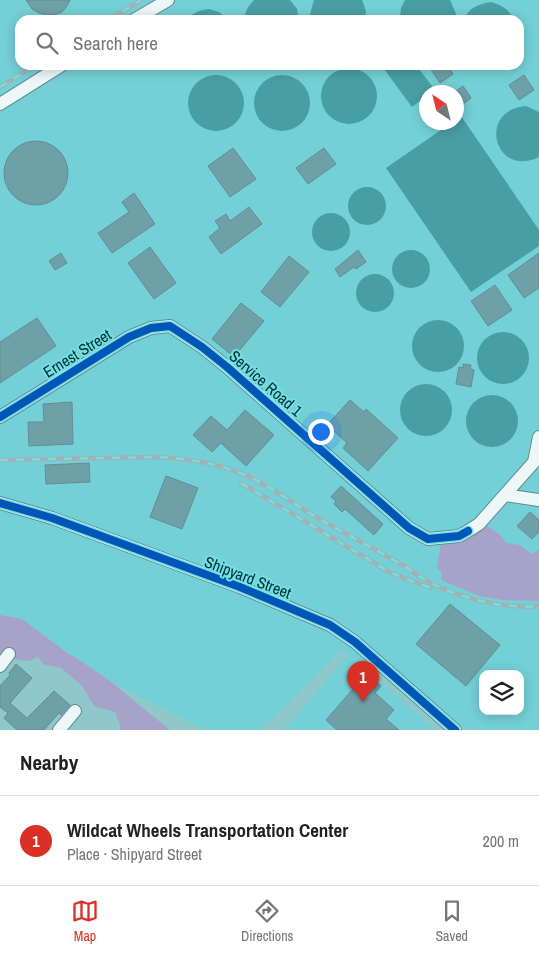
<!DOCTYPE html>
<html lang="en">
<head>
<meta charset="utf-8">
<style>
	:root { --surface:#fff; --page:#f2f2f2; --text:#222; --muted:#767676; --line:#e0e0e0; --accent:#d93025 }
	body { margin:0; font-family:"Archivo Narrow",sans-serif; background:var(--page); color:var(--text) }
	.controls { position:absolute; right:15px; bottom:15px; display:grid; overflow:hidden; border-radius:10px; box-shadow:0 2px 12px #0003 }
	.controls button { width:45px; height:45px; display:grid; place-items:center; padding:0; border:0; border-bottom:1px solid var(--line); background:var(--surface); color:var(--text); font:25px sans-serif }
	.compass { position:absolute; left:419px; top:85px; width:45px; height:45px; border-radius:50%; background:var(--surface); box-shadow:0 2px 12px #0003; rotate:325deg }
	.you { position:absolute; left:320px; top:431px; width:18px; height:18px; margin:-12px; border:4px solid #fff; border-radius:50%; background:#1a73e8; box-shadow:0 0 0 8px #1a73e833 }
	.badge { display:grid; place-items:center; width:32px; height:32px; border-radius:50%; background:var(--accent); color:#fff; font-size:16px; font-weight:700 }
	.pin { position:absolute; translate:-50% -41px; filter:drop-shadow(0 1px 2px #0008) }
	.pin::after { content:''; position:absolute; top:26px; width:18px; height:15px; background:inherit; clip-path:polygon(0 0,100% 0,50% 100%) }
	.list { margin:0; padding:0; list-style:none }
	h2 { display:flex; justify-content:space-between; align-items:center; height:65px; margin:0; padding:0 20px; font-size:21px }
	h2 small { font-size:16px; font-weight:400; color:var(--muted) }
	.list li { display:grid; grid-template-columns:32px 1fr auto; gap:15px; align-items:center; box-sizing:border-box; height:90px; padding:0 20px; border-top:1px solid var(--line) }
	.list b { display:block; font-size:19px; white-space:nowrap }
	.list p { margin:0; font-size:16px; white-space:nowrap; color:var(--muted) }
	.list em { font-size:16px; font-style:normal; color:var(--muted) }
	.icon { flex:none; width:28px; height:28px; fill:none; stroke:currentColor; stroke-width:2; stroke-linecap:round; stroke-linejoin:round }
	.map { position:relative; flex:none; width:539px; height:730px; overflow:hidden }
	.search { position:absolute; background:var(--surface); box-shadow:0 2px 12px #0003; left:15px; right:15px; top:15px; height:55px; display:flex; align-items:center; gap:12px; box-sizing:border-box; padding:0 18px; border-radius:15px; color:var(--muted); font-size:19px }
	.sheet { height:155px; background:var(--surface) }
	nav { display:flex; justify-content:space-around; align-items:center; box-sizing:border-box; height:70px; border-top:1px solid var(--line); background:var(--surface); font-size:14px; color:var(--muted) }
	nav a { display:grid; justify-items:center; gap:2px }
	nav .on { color:var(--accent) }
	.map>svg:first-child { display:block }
	.built { fill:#73d0d6; fill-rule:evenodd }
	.forest { fill:#a7a3c8 }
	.water { fill:#479fa4 }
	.building { fill:#6ea0a8; stroke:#648d92 }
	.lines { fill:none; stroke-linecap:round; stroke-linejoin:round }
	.minor-casing { stroke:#5a8f92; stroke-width:14 }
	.minor { stroke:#eef7f7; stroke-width:12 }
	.rail-casing { stroke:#a2b1b2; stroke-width:4.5 }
	.rail { stroke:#74dee5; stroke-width:2.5; stroke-dasharray:8; stroke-linecap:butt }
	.cycleway-casing { stroke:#74dee5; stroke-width:11 }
	.cycleway { stroke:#0057b8; stroke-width:8 }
	.labels { text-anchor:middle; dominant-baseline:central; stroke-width:4; stroke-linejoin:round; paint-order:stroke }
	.street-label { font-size:16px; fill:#003235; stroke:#74dee5 }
</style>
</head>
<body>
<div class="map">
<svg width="539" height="730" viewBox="0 0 539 730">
	<rect width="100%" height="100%" fill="#8ec8cb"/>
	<!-- built -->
	<path class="built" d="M 0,0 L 539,0 L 539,730 L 468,730 L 353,657 L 435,730 L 284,730 L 349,654 L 342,650 L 261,730 L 204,730 L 77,664 L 0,627 ZM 20,20 L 519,20 L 519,65 L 20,65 ZM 426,92 L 456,92 L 456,122 L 426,122 ZM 483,674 L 520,674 L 520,711 L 483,711 Z"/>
	<!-- forest -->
	<path class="forest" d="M 482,522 L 501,536 L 506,543 L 520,545 L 532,554 L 539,550 L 539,601 L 503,600 L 479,596 L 441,580 L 442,573 L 437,568 L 441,544 L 458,542 Z
		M 0,615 L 22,619 L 70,655 L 75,657 L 110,681 L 170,730 L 120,730 L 120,725 L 115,712 L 94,706 L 82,686 L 61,668 L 43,664 L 38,657 L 29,661 L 12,659 L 0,673 Z"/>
	<!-- water -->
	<path class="water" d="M 254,0 L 290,0 L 297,9 L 299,20 L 244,20 C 245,12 248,6 254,0 Z
		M 314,0 L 362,0 L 366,11 L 365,20 L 311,20 L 310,14 Z
		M 405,0 L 450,0 L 456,14 L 455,20 L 400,20 L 401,8 Z
		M 491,2 C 502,5 509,10 515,20 L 463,20 C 469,8 478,4 491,2 Z
		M 209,9 L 219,12 L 229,20 L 185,20 C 193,13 199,10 209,9 Z
		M 381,65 L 416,65 L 435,90 L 431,92 L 426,92 L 426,96 L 412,107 Z
		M321 96a28 28 0 1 1 56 0a28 28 0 1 1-56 0Z
		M254 103a28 28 0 1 1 56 0a28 28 0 1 1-56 0Z
		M188 103a28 28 0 1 1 56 0a28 28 0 1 1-56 0Z
		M 526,106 L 539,112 L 539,157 C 495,179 476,110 526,106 Z
		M 461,116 L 539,230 L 539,246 L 471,292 L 386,168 L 451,123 L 456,122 L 457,119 Z
		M348 206a19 19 0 1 1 38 0a19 19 0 1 1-38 0Z
		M312 232a19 19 0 1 1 38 0a19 19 0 1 1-38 0Z
		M392 269a19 19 0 1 1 38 0a19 19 0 1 1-38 0Z
		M356 293a19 19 0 1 1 38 0a19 19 0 1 1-38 0Z
		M412 346a26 26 0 1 1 52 0a26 26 0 1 1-52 0Z
		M477 358a26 26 0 1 1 52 0a26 26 0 1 1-52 0Z
		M400 410a26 26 0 1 1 52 0a26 26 0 1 1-52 0Z
		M466 421a26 26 0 1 1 52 0a26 26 0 1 1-52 0Z"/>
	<!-- building -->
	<path class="building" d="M 26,0 L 70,0 L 67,6 L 62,12 L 54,15 L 46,15 L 39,13 L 32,9 Z
		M 428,65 L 447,65 L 453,74 L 440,83 Z
		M 524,75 L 534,90 L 519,100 L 509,85 Z
		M 463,86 L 471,98 L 462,105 L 460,103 L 456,105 L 456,91 Z
		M4 173a32 32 0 1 1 64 0a32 32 0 1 1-64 0Z
		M 233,148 L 256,179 L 230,197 L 208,166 Z
		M 324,148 L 336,164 L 308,184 L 296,168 Z
		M 134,193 L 155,224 L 112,253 L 98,233 L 129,212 L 122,202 Z
		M 249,207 L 262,224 L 221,254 L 209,237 L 220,228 L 215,221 L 226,214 L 230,221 Z
		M 150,247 L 176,283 L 154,299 L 128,263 Z
		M 358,250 L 366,262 L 356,269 L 354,267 L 340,277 L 335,269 Z
		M 61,253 L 67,263 L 55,270 L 49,261 Z
		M 539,253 L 539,288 L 524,298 L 508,275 Z
		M 289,256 L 309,272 L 280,307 L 261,292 Z
		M 495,285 L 512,310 L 488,326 L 471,301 Z
		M 241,303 L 264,321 L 234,357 L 212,339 Z
		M 37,318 L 56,346 L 0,383 L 0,342 Z
		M 463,364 L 471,365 L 470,369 L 474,370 L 471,387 L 456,384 L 459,367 L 463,368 Z
		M 350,400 L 364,412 L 366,409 L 398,438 L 368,471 L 343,448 L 347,443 L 327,425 Z
		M 72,402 L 73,444 L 29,446 L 28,422 L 44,422 L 43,404 Z
		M 245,410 L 274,435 L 246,466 L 221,443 L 212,452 L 193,435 L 211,416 L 227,430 Z
		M 89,463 L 90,482 L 46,484 L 45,465 Z
		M 166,476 L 198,488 L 182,529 L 150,517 Z
		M 341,486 L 383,524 L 374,535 L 345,509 L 342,512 L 334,504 L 336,501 L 331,497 Z
		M 530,512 L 539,520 L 539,532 L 532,539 L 517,526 Z
		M 450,604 L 500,645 L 466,686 L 416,644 Z
		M 16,664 L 32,678 L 10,703 L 27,718 L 54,691 L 70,705 L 61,715 L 59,713 L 44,730 L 17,730 L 4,718 L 8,713 L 0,707 L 0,686 L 10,675 L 9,673 Z
		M 366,674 L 381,686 L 375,693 L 394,710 L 386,719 L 399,730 L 337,730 L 326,720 Z"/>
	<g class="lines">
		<!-- minor casing -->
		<g class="minor-casing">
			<path id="minor" d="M 134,20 L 168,0
				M 0,104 L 62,65
				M 0,417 L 129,337 L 151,328 L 170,326 L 202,347 L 227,367 L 409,528 L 428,539 L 459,536 L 468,531 L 479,524 L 534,462 L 539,437
				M 505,495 L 539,500
				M 0,503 L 52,518 L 240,587 L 330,625 L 355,642 L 455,730
				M 0,666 L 9,654
				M 59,730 L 75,711"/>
		</g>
		<!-- minor -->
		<use href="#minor" class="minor"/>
		<!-- rail casing -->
		<g class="rail-casing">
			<path id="rail" d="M 109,20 L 141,0
				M 0,87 L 36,65
				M 0,460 L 157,457 C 184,458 210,462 235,471 C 262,480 284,498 308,512 C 339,531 372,547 404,566 C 414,572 422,579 433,584 C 463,599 505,609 539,606
				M 241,483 L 391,573 L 431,588"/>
		</g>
		<!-- rail -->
		<use href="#rail" class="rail"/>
		<!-- cycleway casing -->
		<g class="cycleway-casing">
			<path id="cycleway" d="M 0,417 L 129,337 L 151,328 L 170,326 L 202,347 L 227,367 L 409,528 L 428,539 L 459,536 L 468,531
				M 0,503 L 52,518 L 240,587 L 330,625 L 355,642 L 455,730"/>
		</g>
		<!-- cycleway -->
		<use href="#cycleway" class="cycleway"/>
	</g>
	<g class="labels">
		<!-- street labels -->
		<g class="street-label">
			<text transform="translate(77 353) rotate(-32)">Ernest Street</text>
			<text transform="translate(266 383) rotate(41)">Service Road 1</text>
			<text transform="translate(248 577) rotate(21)">Shipyard Street</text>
		</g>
	</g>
</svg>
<div class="controls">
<button><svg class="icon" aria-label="layers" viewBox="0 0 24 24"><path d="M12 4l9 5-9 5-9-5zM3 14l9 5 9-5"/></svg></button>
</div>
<svg class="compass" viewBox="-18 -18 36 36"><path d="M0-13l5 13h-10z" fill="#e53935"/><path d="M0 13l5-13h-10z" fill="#767676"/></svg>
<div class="you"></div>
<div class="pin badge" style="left:363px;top:702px">1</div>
<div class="search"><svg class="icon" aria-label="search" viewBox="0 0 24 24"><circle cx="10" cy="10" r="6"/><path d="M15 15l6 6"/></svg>Search here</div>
</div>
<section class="sheet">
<h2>Nearby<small></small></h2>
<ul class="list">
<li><span class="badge">1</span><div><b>Wildcat Wheels Transportation Center</b><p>Place · Shipyard Street</p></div><em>200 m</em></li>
</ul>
</section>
<nav>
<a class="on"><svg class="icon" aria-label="map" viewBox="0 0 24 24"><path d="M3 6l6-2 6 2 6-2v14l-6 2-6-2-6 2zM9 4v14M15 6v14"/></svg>Map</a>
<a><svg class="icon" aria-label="directions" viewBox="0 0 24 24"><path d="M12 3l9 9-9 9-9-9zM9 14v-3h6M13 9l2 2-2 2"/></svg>Directions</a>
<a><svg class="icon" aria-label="saved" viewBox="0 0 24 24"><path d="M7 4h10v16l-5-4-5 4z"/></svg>Saved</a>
</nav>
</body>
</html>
